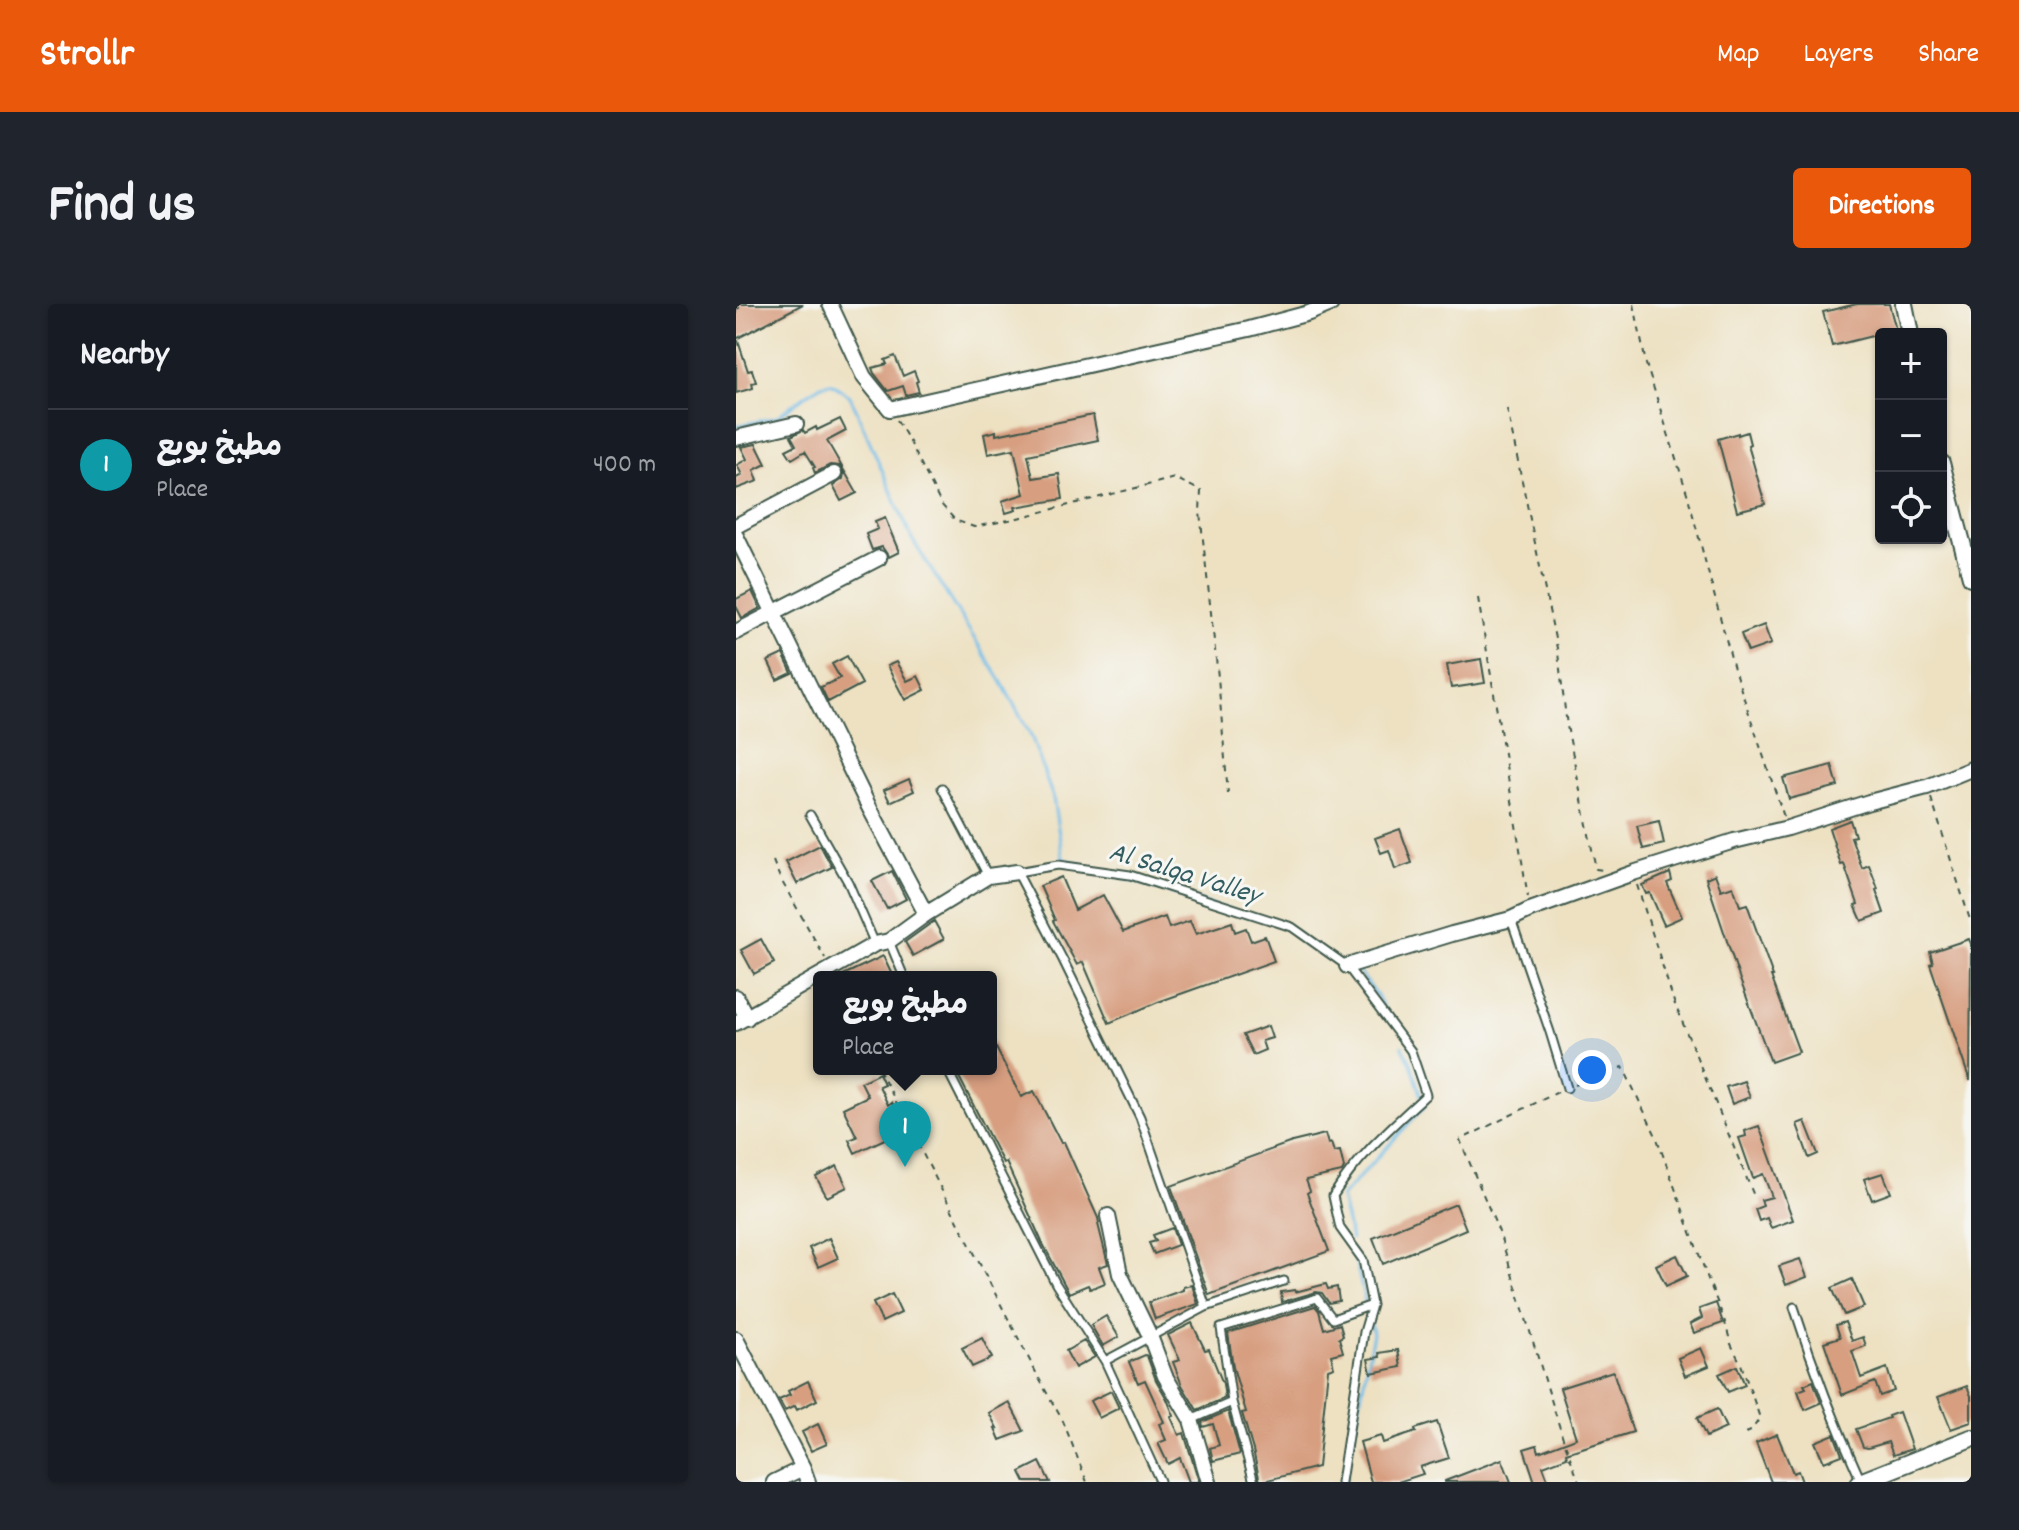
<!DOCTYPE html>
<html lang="en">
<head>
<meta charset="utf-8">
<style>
	:root { --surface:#171b24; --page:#20242c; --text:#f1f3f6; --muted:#9ea1a6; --line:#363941; --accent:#ea580c }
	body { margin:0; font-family:Dekko,"Playpen Sans Arabic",sans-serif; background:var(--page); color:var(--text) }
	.controls { position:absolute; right:24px; top:24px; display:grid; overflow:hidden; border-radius:8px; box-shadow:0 2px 6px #0004 }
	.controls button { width:72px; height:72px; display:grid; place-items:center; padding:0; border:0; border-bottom:2px solid var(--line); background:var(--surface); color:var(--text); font:40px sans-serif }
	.you { position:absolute; left:856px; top:766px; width:28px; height:28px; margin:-20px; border:6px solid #fff; border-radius:50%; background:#1a73e8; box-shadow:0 0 0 12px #1a73e833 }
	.badge { display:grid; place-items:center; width:52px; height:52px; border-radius:50%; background:var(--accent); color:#fff; font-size:26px; font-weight:700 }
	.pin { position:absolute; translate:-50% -66px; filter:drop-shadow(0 2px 4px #0008) }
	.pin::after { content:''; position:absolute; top:42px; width:28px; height:24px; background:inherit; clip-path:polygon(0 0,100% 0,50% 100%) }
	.popup { position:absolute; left:77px; top:667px; width:184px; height:104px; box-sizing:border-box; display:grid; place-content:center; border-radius:8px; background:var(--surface); filter:drop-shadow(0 2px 6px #0005); font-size:26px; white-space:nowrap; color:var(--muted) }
	.popup b { font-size:30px; color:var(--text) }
	.popup::after { content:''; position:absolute; left:50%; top:100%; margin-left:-16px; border:16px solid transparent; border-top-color:var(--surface) }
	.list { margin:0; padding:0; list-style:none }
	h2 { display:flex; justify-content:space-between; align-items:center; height:104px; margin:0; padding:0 32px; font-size:34px }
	h2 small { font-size:26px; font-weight:400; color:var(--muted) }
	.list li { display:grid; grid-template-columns:52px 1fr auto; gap:24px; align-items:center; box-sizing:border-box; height:112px; padding:0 32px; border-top:2px solid var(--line) }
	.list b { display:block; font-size:30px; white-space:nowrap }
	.list p { margin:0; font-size:26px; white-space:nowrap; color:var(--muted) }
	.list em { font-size:26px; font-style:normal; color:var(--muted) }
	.icon { flex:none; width:44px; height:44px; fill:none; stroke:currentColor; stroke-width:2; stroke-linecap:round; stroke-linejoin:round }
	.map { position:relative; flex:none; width:1235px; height:1178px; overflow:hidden; border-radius:8px }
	header { display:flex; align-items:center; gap:48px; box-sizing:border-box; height:112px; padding:0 40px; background:var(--accent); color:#fff }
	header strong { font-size:38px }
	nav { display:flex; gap:44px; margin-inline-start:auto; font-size:28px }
	.intro { display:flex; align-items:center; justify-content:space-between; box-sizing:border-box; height:192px; padding:0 48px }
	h1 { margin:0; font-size:56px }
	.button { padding:20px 36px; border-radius:8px; background:var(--accent); color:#fff; font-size:28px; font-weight:700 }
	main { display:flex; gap:48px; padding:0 48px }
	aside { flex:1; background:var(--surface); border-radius:8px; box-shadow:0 2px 6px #0004 }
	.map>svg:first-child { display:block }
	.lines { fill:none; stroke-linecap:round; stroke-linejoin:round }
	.stream { stroke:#6ebce8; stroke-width:3 }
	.building { fill:#d79e80 }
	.service-casing { stroke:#3e5649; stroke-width:11 }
	.minor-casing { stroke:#3e5649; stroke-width:18 }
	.tertiary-casing { stroke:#3e5649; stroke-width:20 }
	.path { stroke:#3e5649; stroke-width:2; stroke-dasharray:6 6; stroke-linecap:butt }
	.service { stroke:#fff; stroke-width:7 }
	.minor { stroke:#fff; stroke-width:14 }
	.tertiary { stroke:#fff; stroke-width:16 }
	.labels { text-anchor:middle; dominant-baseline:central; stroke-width:6; stroke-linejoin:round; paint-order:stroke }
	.water-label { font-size:28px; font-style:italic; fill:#335d61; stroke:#f6f6f2 }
</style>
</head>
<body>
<header>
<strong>Strollr</strong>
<nav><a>Map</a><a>Layers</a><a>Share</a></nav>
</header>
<div class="intro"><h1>Find us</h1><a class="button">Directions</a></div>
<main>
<aside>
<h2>Nearby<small></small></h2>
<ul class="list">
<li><span class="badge" style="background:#0f9aa8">1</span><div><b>مطبخ بوبع</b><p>Place</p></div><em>400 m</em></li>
</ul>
</aside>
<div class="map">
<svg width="1235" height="1178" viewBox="0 0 1235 1178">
	<rect width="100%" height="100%" fill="#f6f6f2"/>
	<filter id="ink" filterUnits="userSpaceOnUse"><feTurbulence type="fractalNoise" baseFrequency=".0125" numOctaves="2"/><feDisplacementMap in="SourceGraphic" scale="16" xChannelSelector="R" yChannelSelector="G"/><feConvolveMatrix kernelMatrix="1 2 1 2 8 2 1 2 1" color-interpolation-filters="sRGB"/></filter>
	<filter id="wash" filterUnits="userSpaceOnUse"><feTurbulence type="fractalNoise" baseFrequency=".006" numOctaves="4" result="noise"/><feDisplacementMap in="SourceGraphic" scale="32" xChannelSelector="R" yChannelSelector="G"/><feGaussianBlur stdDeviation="1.8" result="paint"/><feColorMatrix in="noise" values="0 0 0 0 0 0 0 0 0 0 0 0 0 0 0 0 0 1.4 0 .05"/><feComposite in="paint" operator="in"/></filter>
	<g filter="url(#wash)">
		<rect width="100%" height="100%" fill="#ede1c2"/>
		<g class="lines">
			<!-- stream -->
			<path class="stream" d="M 0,122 L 41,113 L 56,101 L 85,81 L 95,79 L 114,92 L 176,235 L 265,377 L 296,434 L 317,494 L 327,555 L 347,561
				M 384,573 L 515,613
				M 621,665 L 642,693 L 650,709
				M 615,935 L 605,893 L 689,802 L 675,759 L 666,741
				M 617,946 L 630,1001
				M 609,1177 L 637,1029 L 634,1016"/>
		</g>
		<g id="blocks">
			<!-- building -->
			<path class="building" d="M 1,0 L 67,0 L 0,35 L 0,6 L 3,4 Z
				M 1121,0 L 1153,0 L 1160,26 L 1096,42 L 1087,8 Z
				M 0,37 L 2,37 L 12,67 L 16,66 L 20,78 L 16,79 L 17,84 L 0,89 Z
				M 159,52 L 167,72 L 178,67 L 182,77 L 180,78 L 183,88 L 170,91 L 167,82 L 152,87 L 138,69 L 136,64 L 151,60 L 149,56 Z
				M 357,111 L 362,136 L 292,151 L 297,174 L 323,170 L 327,195 L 279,203 L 280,206 L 270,209 L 266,197 L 288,190 L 278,145 L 252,150 L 248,130 L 260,127 L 260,131 Z
				M 104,115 L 110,127 L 91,137 L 121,189 L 105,197 L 97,182 L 107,175 L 108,170 L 104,162 L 94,161 L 79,169 L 77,164 L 79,163 L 69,147 L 56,155 L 50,146 L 60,141 L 55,132 L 67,126 L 69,129 L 80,123 L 81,126 Z
				M 1011,128 L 1014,140 L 1012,141 L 1029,200 L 1001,207 L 982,135 L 1002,129 L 1002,131 Z
				M 20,140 L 30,160 L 18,166 L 22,177 L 0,185 L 0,174 L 6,171 L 1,161 L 11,155 L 5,143 Z
				M 149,214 L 163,248 L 153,253 L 146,243 L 136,246 L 130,230 L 142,225 L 139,218 Z
				M 16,287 L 24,304 L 6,314 L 0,302 L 0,295 Z
				M 1028,321 L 1035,340 L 1012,348 L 1005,330 Z
				M 47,350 L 56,369 L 41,376 L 32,357 Z
				M 111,352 L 126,380 L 92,398 L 85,383 L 104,374 L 96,360 Z
				M 745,355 L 749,379 L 715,384 L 711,361 Z
				M 160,358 L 171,377 L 182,372 L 189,386 L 169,396 L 151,362 Z
				M 1096,461 L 1102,482 L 1053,495 L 1047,474 Z
				M 173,475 L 178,487 L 154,498 L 148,486 Z
				M 1114,516 L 1119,532 L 1115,533 L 1126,564 L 1133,561 L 1142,585 L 1140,586 L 1148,609 L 1126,617 L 1119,601 L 1122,600 L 1108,560 L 1105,561 L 1093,524 Z
				M 923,517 L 928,540 L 907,545 L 901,522 Z
				M 664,525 L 676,559 L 659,565 L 653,546 L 645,549 L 639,534 Z
				M 84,541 L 96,563 L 61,580 L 50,558 Z
				M 156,567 L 170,595 L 151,605 L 136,577 Z
				M 934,569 L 936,577 L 931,579 L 946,613 L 928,621 L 914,589 L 910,590 L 906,581 Z
				M 979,570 L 985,586 L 997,582 L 1004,602 L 1011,600 L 1037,672 L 1035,672 L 1063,748 L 1035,758 L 1003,673 L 970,574 Z
				M 325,573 L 339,606 L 367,591 L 387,628 L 429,613 L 433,624 L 454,617 L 460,630 L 496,618 L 499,628 L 510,624 L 515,637 L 529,632 L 538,657 L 422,698 L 373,719 L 347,658 L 341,661 L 317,617 L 319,616 L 304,582 Z
				M 198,617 L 208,635 L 177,652 L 169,638 Z
				M 25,635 L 38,659 L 18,670 L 5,646 Z
				M 1233,635 L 1235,640 L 1234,777 L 1194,660 L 1197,659 L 1194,648 Z
				M 147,652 L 157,673 L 103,673 Z
				M 532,722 L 536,734 L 526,737 L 529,746 L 517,751 L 507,731 Z
				M 255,734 L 285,793 L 298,787 L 325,839 L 328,838 L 362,914 L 363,919 L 362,920 L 372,960 L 363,963 L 369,979 L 354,985 L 352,981 L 333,989 L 306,938 L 270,858 L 267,859 L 219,765 L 255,765 Z
				M 143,769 L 148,780 L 143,782 L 152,801 L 156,798 L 173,829 L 158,836 L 155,832 L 119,849 L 113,836 L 121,833 L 107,804 L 132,792 L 125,778 Z
				M 1008,777 L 1014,793 L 996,800 L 990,783 Z
				M 1069,817 L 1082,850 L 1073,854 L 1061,820 Z
				M 1023,822 L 1057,916 L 1035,924 L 1031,914 L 1023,917 L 1019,905 L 1027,902 L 1025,896 L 1036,893 L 1027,870 L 1017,874 L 1003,834 L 1010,832 L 1009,827 Z
				M 589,830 L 592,840 L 595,839 L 598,848 L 604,847 L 608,864 L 606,868 L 570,876 L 574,887 L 571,889 L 593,947 L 473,991 L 435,882 L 556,838 Z
				M 101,862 L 111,883 L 91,893 L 80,873 Z
				M 1147,869 L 1155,889 L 1136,896 L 1128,875 Z
				M 720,900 L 730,925 L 647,960 L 637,934 Z
				M 436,924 L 442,941 L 418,950 L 413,939 L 420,937 L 417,931 Z
				M 93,934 L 102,954 L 82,963 L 73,944 Z
				M 941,951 L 951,972 L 930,982 L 920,961 Z
				M 1064,955 L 1071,973 L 1050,981 L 1043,962 Z
				M 1116,975 L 1128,1003 L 1108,1011 L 1096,984 Z
				M 590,980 L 592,985 L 601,983 L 603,997 L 593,999 L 586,989 L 580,988 L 546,998 L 545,988 L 559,986 L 559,988 Z
				M 456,981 L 462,1000 L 419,1015 L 413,998 L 447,986 L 447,983 Z
				M 156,990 L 165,1009 L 146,1018 L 137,999 Z
				M 980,999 L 987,1019 L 958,1029 L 954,1020 L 966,1014 L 963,1005 Z
				M 579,1002 L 583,1007 L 588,1025 L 604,1020 L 607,1032 L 603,1034 L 607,1048 L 595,1051 L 598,1063 L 592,1065 L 582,1163 L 524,1178 L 517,1146 L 506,1109 L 510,1108 L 497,1063 L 492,1029 Z
				M 370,1012 L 383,1033 L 367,1042 L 355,1021 Z
				M 1109,1018 L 1116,1037 L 1127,1033 L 1130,1042 L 1116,1047 L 1125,1074 L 1151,1064 L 1158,1087 L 1144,1092 L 1139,1078 L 1106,1091 L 1088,1038 L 1104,1033 L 1100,1021 Z
				M 456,1019 L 469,1046 L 473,1045 L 487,1080 L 489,1094 L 461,1106 L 446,1081 L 437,1058 L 444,1056 L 432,1031 Z
				M 246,1034 L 256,1054 L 236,1063 L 226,1044 Z
				M 348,1037 L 359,1053 L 339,1064 L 330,1047 Z
				M 965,1044 L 973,1062 L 949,1072 L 942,1054 Z
				M 662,1046 L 665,1063 L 635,1069 L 632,1055 L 644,1053 L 643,1049 Z
				M 409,1051 L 411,1052 L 420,1076 L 431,1095 L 438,1112 L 435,1113 L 443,1131 L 448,1129 L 463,1178 L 453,1178 L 444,1154 L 432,1160 L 422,1139 L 430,1136 L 423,1120 L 428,1118 L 409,1076 L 402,1079 L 393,1058 Z
				M 1001,1062 L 1009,1081 L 992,1088 L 983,1070 Z
				M 877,1067 L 897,1128 L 830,1149 L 831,1153 L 807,1162 L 813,1178 L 799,1178 L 788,1145 L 801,1141 L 803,1148 L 840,1134 L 824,1084 Z
				M 72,1077 L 81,1096 L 61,1106 L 59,1102 L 49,1107 L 43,1096 L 54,1091 L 52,1087 Z
				M 1077,1077 L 1085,1099 L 1069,1106 L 1062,1087 L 1070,1084 L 1068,1081 Z
				M 1231,1082 L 1235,1092 L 1235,1118 L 1215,1125 L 1202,1093 Z
				M 375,1087 L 383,1104 L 363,1114 L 354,1097 Z
				M 273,1098 L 288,1127 L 264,1136 L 259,1124 L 261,1124 L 253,1109 Z
				M 981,1105 L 990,1124 L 970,1133 L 961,1114 Z
				M 492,1107 L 504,1150 L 477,1157 L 474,1144 L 483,1141 L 477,1120 L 467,1123 L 466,1118 Z
				M 1163,1108 L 1176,1145 L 1157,1151 L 1152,1138 L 1132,1144 L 1127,1143 L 1120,1125 L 1153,1114 L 1152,1112 Z
				M 701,1118 L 713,1154 L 684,1163 L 687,1170 L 662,1178 L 635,1178 L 624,1138 L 645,1132 L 647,1139 L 680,1128 L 679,1125 Z
				M 82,1120 L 91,1140 L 75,1147 L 66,1128 Z
				M 1041,1130 L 1057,1169 L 1062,1167 L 1066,1178 L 1035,1178 L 1020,1139 Z
				M 1098,1130 L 1106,1151 L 1088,1158 L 1079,1138 Z
				M 766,1155 L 775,1178 L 709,1178 L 709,1177 Z
				M 304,1158 L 314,1178 L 289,1178 L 284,1168 Z"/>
		</g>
	</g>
	<g filter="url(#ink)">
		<use href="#blocks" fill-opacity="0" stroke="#3e5649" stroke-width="2"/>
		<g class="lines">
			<!-- service casing -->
			<g class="service-casing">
				<path id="service" d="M 206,484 L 252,572
					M 74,511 L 112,578 L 139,640
					M 775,615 L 814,728 L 831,784
					M 153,637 L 168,673
					M 211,765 L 320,980 L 369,1057 L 424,1177
					M 470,1003 L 404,813 L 327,656 L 281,568 L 322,561 L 394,571 L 556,623 L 611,662 L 675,747 L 690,791 C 656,822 621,853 597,892 L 604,924 L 627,956 L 636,1001 L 628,1028 L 605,1178
					M 1058,1003 C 1077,1063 1099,1120 1125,1177
					M 369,1057 L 470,1003 L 548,977
					M 455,1116 L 496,1098
					M 518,1178 L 496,1098 L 485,1024 L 581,994 L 597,1015 L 636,1001"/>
			</g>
			<!-- minor casing -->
			<g class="minor-casing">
				<path id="minor" d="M 94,0 L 128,73 L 154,105 L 513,25 L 573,9 L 595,0
					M 0,134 L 60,120
					M 0,222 L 98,170
					M 0,232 L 133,503 L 190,610
					M 0,328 L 143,254
					M 611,662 L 716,630 L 775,615 L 794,606 L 897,569 L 998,537 L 1052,524 L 1133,498 L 1191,483 L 1235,465
					M 0,693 L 11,714
					M 0,719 L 139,640 L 153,637 L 190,610 L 252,572 L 281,568
					M 372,912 L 384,970 L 414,1032 L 429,1072 L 455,1116 L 473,1178
					M 0,1035 L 67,1164 L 72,1178
					M 38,1178 L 67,1164"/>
			</g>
			<!-- tertiary casing -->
			<g class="tertiary-casing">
				<path id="tertiary" d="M 1168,0 L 1174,30
					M 1205,159 L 1235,273
					M 1124,1178 L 1235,1134"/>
			</g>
			<!-- path -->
			<path class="path" d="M 898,0 L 910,60 L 951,189 L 998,365 L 1048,513
				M 771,105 L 822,349 L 831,422 L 860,565 L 867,566
				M 161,116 L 174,138 L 205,200 L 219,216 L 238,223 L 278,215 L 439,174 L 465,187 L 464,208 L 482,373 L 492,490
				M 742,294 L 792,593
				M 1195,494 L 1235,619
				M 37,557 L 44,574 L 89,654
				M 901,581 L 938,698 L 1018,892
				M 143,765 L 307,1082 L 327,1117 L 351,1178
				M 839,781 L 887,763 L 920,832 L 972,975 L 988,1015 L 995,1040 L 1005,1060 L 1024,1114 L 1015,1127 L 1007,1130
				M 822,788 L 724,836 L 763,928 L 827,1134 L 843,1178"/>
			<!-- service -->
			<use href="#service" class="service"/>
			<!-- minor -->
			<use href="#minor" class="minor"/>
			<!-- tertiary -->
			<use href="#tertiary" class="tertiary"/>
		</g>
	</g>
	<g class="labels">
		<!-- water labels -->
		<g class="water-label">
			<text transform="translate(448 572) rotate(17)">Al Salqa Valley</text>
		</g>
	</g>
</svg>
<div class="controls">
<button>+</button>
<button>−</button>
<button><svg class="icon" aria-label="locate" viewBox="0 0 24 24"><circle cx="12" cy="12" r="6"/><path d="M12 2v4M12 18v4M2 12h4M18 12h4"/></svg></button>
</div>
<div class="you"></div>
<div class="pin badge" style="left:169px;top:863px;background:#0f9aa8">1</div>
<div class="popup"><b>مطبخ بوبع</b>Place</div>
</div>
</main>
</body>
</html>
